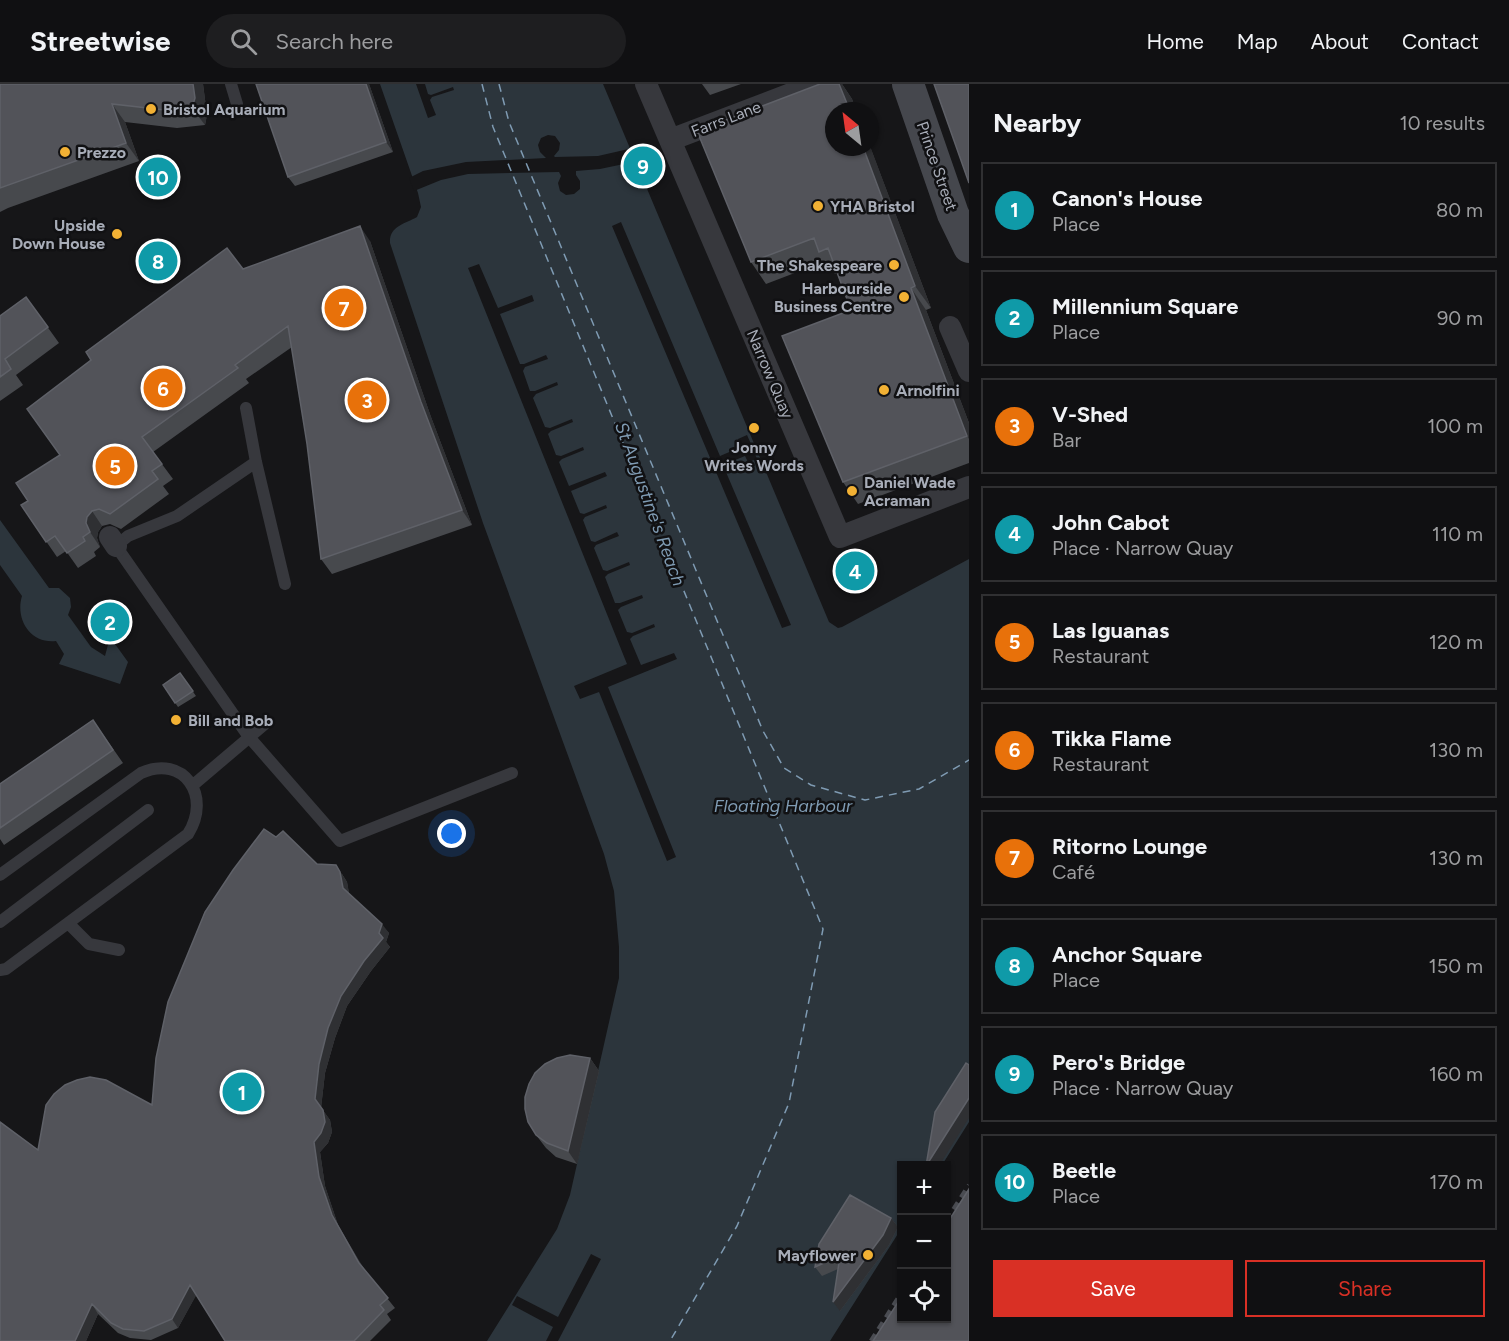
<!DOCTYPE html>
<html lang="en">
<head>
<meta charset="utf-8">
<style>
	:root { --surface:#101012; --page:#1e1e20; --text:#f1f3f6; --muted:#9c9d9f; --line:#303032; --accent:#d93025 }
	body { margin:0; font-family:Figtree,sans-serif; background:var(--page); color:var(--text) }
	.controls { position:absolute; right:18px; bottom:18px; display:grid; overflow:hidden; border-radius:0px; box-shadow:0 2px 4px #0004 }
	.controls button { width:54px; height:54px; display:grid; place-items:center; padding:0; border:0; border-bottom:2px solid var(--line); background:var(--surface); color:var(--text); font:30px sans-serif }
	.compass { position:absolute; left:825px; top:18px; width:54px; height:54px; border-radius:50%; background:var(--surface); box-shadow:0 2px 4px #0004; rotate:331deg }
	.you { position:absolute; left:452px; top:750px; width:21px; height:21px; margin:-15px; border:4px solid #fff; border-radius:50%; background:#1a73e8; box-shadow:0 0 0 9px #1a73e833 }
	.badge { display:grid; place-items:center; width:39px; height:39px; border-radius:50%; background:var(--accent); color:#fff; font-size:20px; font-weight:700 }
	.pin { position:absolute; translate:-50% -50%; border:3px solid #fff; box-shadow:0 2px 6px #0006 }
	.list { margin:0; padding:0; list-style:none }
	h2 { display:flex; justify-content:space-between; align-items:center; height:78px; margin:0; padding:0 24px; font-size:26px }
	h2 small { font-size:20px; font-weight:400; color:var(--muted) }
	.list li { display:grid; grid-template-columns:39px 1fr auto; gap:18px; align-items:center; box-sizing:border-box; height:96px; margin:0 12px 12px; padding:0 12px; border:2px solid var(--line); border-radius:0px }
	.list b { display:block; font-size:22px; white-space:nowrap }
	.list p { margin:0; font-size:20px; white-space:nowrap; color:var(--muted) }
	.list em { font-size:20px; font-style:normal; color:var(--muted) }
	.actions { display:flex; gap:12px; padding:18px 24px }
	.actions a { flex:1; padding:14px 0; border:2px solid var(--accent); border-radius:0px; text-align:center; font-size:21px; color:var(--accent) }
	.actions .main { background:var(--accent); color:#fff }
	.icon { flex:none; width:33px; height:33px; fill:none; stroke:currentColor; stroke-width:2; stroke-linecap:round; stroke-linejoin:round }
	.map { position:relative; flex:none; width:969px; height:1257px; overflow:hidden }
	header { display:flex; align-items:center; gap:36px; box-sizing:border-box; height:84px; padding:0 30px; background:var(--surface); border-bottom:2px solid var(--line) }
	header strong { font-size:28px }
	nav { display:flex; gap:33px; margin-inline-start:auto; font-size:21px }
	.search { width:420px; height:54px; background:var(--page); display:flex; align-items:center; gap:15px; box-sizing:border-box; padding:0 21px; border-radius:33px; color:var(--muted); font-size:22px }
	main { display:flex }
	aside { flex:1; background:var(--surface) }
	.map>svg:first-child { display:block }
	.water { fill:#2c353c }
	.pier { fill:#161618 }
	.lines { fill:none; stroke-linecap:round; stroke-linejoin:round }
	.ferry { stroke:#7f9bb3; stroke-width:1.5; stroke-dasharray:8 6; stroke-linecap:butt }
	.lane { stroke:#37383d; stroke-width:12 }
	.street { stroke:#37383d; stroke-width:22 }
	.secondary { stroke:#45474d; stroke-width:32 }
	.rail { stroke:#4a4c52; stroke-width:4.5; stroke-dasharray:8 6; stroke-linecap:butt }
	.wall { fill:#47494d }
	.shaded-wall { fill:#2f3033 }
	.building { fill:#525359; stroke:#5f6168; stroke-width:1.5 }
	.poi-dot { fill:#f2b134; stroke:#111113; stroke-width:2 }
	.labels { text-anchor:middle; dominant-baseline:central; stroke-width:5; stroke-linejoin:round; paint-order:stroke }
	.poi-label { font-size:16px; font-weight:bold; fill:#a8adb8; stroke:#111113; text-anchor:start }
	.street-label { font-size:16px; fill:#a8adb8; stroke:#111113 }
	.water-label { font-size:18px; font-style:italic; fill:#7f9bb3; stroke:#111113 }
</style>
</head>
<body>
<header>
<strong>Streetwise</strong>
<div class="search"><svg class="icon" aria-label="search" viewBox="0 0 24 24"><circle cx="10" cy="10" r="6"/><path d="M15 15l6 6"/></svg>Search here</div>
<nav><a>Home</a><a>Map</a><a>About</a><a>Contact</a></nav>
</header>
<main>
<div class="map">
<svg width="969" height="1257" viewBox="0 0 969 1257">
	<rect width="100%" height="100%" fill="#161618"/>
	<!-- water -->
	<path class="water" d="M 380,0 L 603,0 L 829,538 L 838,544 L 842,543 L 969,475 L 969,1038 L 942,1081 L 902,1082 L 901,1145 L 830,1257 L 487,1257 L 557,1145 L 570,1111 L 619,894 L 619,863 L 614,807 L 604,770 L 483,439 L 390,159 C 389,142 405,140 417,133 L 421,123 L 418,109 Z
		M 0,436 L 49,504 L 59,504 L 70,514 L 71,523 L 68,531 L 91,563 L 105,572 L 110,553 L 128,578 L 120,600 L 59,580 L 64,570 L 56,557 C 30,560 15,535 22,512 L 0,481 Z"/>
	<!-- pier -->
	<path class="pier" d="M 416,0 L 425,0 L 428,10 L 431,11 L 453,3 L 454,6 L 432,13 L 430,16 L 436,31 L 428,34 Z
		M 548,51 L 555,52 L 560,59 L 559,66 L 554,72 L 555,73 L 598,72 L 633,64 L 638,77 L 600,85 L 576,87 L 576,91 L 580,97 L 580,105 L 574,110 L 566,111 L 560,107 L 558,99 L 561,92 L 559,88 L 468,90 L 441,96 L 414,107 L 409,94 L 423,87 L 466,78 L 546,74 L 540,68 L 538,61 L 541,54 Z
		M 621,138 L 720,372 L 741,363 L 738,355 L 747,351 L 751,360 L 754,359 L 756,364 L 753,365 L 757,375 L 748,378 L 745,372 L 723,381 L 791,541 L 782,544 L 612,142 Z
		M 479,180 L 498,224 L 532,211 L 534,217 L 500,230 L 520,280 L 524,280 L 546,271 L 548,275 L 525,283 L 523,287 L 530,307 L 535,307 L 557,298 L 558,301 L 536,310 L 533,314 L 545,343 L 550,344 L 572,335 L 573,338 L 551,347 L 548,350 L 556,371 L 561,372 L 583,363 L 584,366 L 562,375 L 559,378 L 569,402 L 605,388 L 607,392 L 571,407 L 580,429 L 584,430 L 606,421 L 607,424 L 585,433 L 583,436 L 591,457 L 595,458 L 617,448 L 619,452 L 596,461 L 594,464 L 603,486 L 607,487 L 629,478 L 630,481 L 608,490 L 605,493 L 615,519 L 620,519 L 642,511 L 643,514 L 621,523 L 618,526 L 627,548 L 632,549 L 654,540 L 655,543 L 633,552 L 630,555 L 641,581 L 674,569 L 677,575 L 608,603 L 676,773 L 667,777 L 599,608 L 580,615 L 574,602 L 627,580 L 468,184 Z
		M 591,1170 L 601,1175 L 558,1257 L 546,1257 L 553,1243 L 512,1221 L 517,1212 L 558,1233 Z"/>
	<g class="lines">
		<!-- ferry -->
		<path class="ferry" d="M 482,0 L 493,43 L 823,845 L 789,1019 L 737,1142 L 670,1257
			M 499,0 L 509,38 L 763,647 L 784,684 L 811,701 L 865,716 L 919,705 L 969,676"/>
		<!-- lane -->
		<path class="lane" d="M 231,0 L 237,20
			M 246,324 L 256,378 L 285,500
			M 256,378 L 177,432 L 128,452 L 116,462 L 249,653 L 340,757 L 512,689
			M 192,702 L 266,639
			M 0,791 L 141,689 C 184,670 212,712 188,750 L 6,885 L 0,886
			M 0,838 L 148,726
			M 68,839 L 89,860 L 119,866"/>
		<!-- street -->
		<path class="street" d="M 646,0 L 840,453 L 969,403
			M 670,56 L 817,0
			M 950,243 L 969,287
			M 110,453 L 116,462"/>
		<!-- secondary -->
		<path class="secondary" d="M 908,0 L 953,130 L 969,163"/>
		<!-- rail -->
		<path class="rail" d="M 946,1137 L 969,1101
			M 871,1257 L 902,1208"/>
	</g>
	<!-- wall -->
	<path class="wall" d="M 0,0 L 203,0 L 207,31 L 205,41 L 177,44 L 125,38 L 139,77 L 8,124 L 0,128 Z
		M 256,0 L 369,0 L 393,68 L 295,102 L 288,93 Z
		M 702,0 L 741,0 L 710,11 Z
		M 820,0 L 842,0 L 852,15 L 931,224 L 926,226 L 969,339 L 969,379 L 858,420 L 843,398 L 851,226 L 837,189 L 835,190 L 826,177 L 766,200 L 751,178 Z
		M 370,157 L 431,333 L 472,441 L 332,490 L 321,475 L 307,360 L 292,263 L 246,295 L 249,299 L 153,368 L 173,395 L 163,402 L 169,410 L 121,445 L 110,440 L 102,442 L 98,448 L 97,454 L 100,463 L 94,468 L 96,472 L 78,484 L 66,467 L 57,473 L 21,421 L 28,417 L 60,371 L 243,185 Z
		M 26,213 L 59,259 L 16,291 L 23,301 L 0,317 L 0,232 Z
		M 180,589 L 196,612 L 178,623 L 163,601 Z
		M 93,636 L 123,679 L 4,761 L 0,755 L 0,700 Z
		M 317,780 L 342,790 L 347,798 L 349,810 L 389,849 L 386,858 L 390,863 L 371,887 L 347,922 L 335,954 L 325,989 L 321,1024 L 330,1036 L 332,1048 L 328,1059 L 320,1068 L 325,1102 L 338,1141 L 363,1184 L 395,1224 L 387,1230 L 391,1236 L 370,1257 L 225,1257 L 196,1211 L 178,1244 L 151,1256 L 130,1254 L 118,1249 L 98,1230 L 86,1257 L 38,1066 L 152,1021 Z
		M 590,974 L 599,987 L 577,1080 L 556,1073 L 546,1064 L 536,1051 Z
		M 891,1134 L 898,1143 L 889,1161 L 840,1227 L 838,1185 L 822,1192 L 815,1183 Z"/>
	<!-- shaded-wall -->
	<path class="shaded-wall" d="M 193,0 L 203,0 L 207,31 L 205,41 L 192,24 Z
		M 366,0 L 369,0 L 393,68 L 386,58 Z
		M 839,0 L 842,0 L 852,15 L 857,27 L 850,27 Z
		M 112,20 L 125,38 L 139,77 L 126,59 Z
		M 870,62 L 931,224 L 915,202 L 863,63 Z
		M 360,142 L 370,157 L 431,333 L 472,441 L 462,426 L 421,318 Z
		M 911,204 L 926,226 L 969,339 L 969,355 L 967,352 Z
		M 92,427 L 102,442 L 98,448 L 97,454 L 100,463 L 90,448 L 86,439 L 87,433 Z
		M 336,781 L 347,798 L 350,814 L 343,804 Z
		M 382,840 L 389,849 L 386,858 L 390,863 L 371,887 L 347,922 L 335,954 L 325,989 L 321,1024 L 315,1015 L 319,980 L 328,944 L 341,912 L 379,849 Z
		M 590,974 L 599,987 L 577,1080 L 568,1067 Z
		M 969,1014 L 969,1034 L 939,1082 L 926,1082 Z
		M 323,1026 L 330,1036 L 332,1048 L 328,1059 L 320,1068 L 325,1102 L 338,1141 L 366,1188 L 359,1179 L 332,1131 L 319,1093 L 314,1058 Z
		M 891,1134 L 898,1143 L 889,1161 L 840,1227 L 833,1218 Z
		M 190,1201 L 197,1210 L 178,1244 L 172,1235 Z
		M 92,1220 L 98,1230 L 86,1257 L 75,1257 Z"/>
	<!-- building -->
	<path class="building" d="M 0,0 L 193,0 L 195,14 L 192,24 L 165,26 L 112,20 L 126,59 L 0,104 Z
		M 256,0 L 366,0 L 386,58 L 288,93 Z
		M 820,0 L 839,0 L 850,27 L 834,27 L 834,63 L 863,63 L 915,202 L 911,204 L 967,352 L 843,398 L 782,252 L 851,226 L 828,164 L 819,168 L 814,154 L 751,178 L 697,47 Z
		M 934,0 L 969,0 L 969,99 Z
		M 360,142 L 421,318 L 462,426 L 321,475 L 307,360 L 288,242 L 235,281 L 238,284 L 142,353 L 162,380 L 152,387 L 158,395 L 110,430 L 99,425 L 92,427 L 87,433 L 86,439 L 90,448 L 83,453 L 85,457 L 67,469 L 55,452 L 46,458 L 21,421 L 28,417 L 16,399 L 60,371 L 27,325 L 91,276 L 86,268 L 227,164 L 243,185 Z
		M 26,213 L 48,243 L 5,275 L 11,285 L 0,293 L 0,232 Z
		M 180,589 L 193,607 L 175,619 L 163,601 Z
		M 93,636 L 113,666 L 0,744 L 0,700 Z
		M 264,745 L 276,753 L 283,747 L 317,780 L 336,781 L 340,788 L 343,804 L 382,840 L 379,849 L 383,854 L 364,877 L 341,912 L 328,944 L 319,980 L 315,1015 L 323,1026 L 325,1038 L 321,1049 L 314,1058 L 319,1093 L 332,1131 L 359,1179 L 388,1214 L 380,1221 L 384,1226 L 354,1257 L 225,1257 L 190,1201 L 172,1235 L 144,1247 L 123,1245 L 111,1239 L 92,1220 L 75,1257 L 0,1257 L 0,1038 L 38,1066 L 46,1021 L 54,1010 L 65,1001 L 77,996 L 90,993 L 106,996 L 152,1021 L 156,974 L 168,918 L 205,828 L 233,786 Z
		M 570,971 L 590,974 L 568,1067 L 547,1059 L 536,1051 L 528,1038 L 525,1025 L 525,1013 L 529,1000 L 535,989 L 545,980 L 557,974 Z
		M 966,979 L 969,981 L 969,1014 L 926,1082 L 935,1028 Z
		M 969,1105 L 969,1257 L 873,1257 L 902,1212 L 902,1234 L 946,1234 L 946,1141 Z
		M 850,1111 L 891,1134 L 883,1151 L 833,1218 L 840,1172 L 815,1183 L 819,1160 Z"/>
	<!-- markers -->
	<g class="poi-dot">
		<circle cx="151" cy="25" r="6"/>
		<circle cx="65" cy="68" r="6"/>
		<circle cx="818" cy="122" r="6"/>
		<circle cx="117" cy="150" r="6"/>
		<circle cx="894" cy="181" r="6"/>
		<circle cx="904" cy="213" r="6"/>
		<circle cx="884" cy="306" r="6"/>
		<circle cx="754" cy="344" r="6"/>
		<circle cx="852" cy="407" r="6"/>
		<circle cx="176" cy="636" r="6"/>
		<circle cx="868" cy="1171" r="6"/>
	</g>
	<g class="labels">
		<!-- poi labels -->
		<g class="poi-label">
			<text x="163" y="25">Bristol Aquarium</text>
			<text x="77" y="68">Prezzo</text>
			<text x="830" y="122">YHA Bristol</text>
			<text x="105" y="141" text-anchor="end">Upside<tspan x="105" dy="18">Down House</tspan></text>
			<text x="882" y="181" text-anchor="end">The Shakespeare</text>
			<text x="892" y="204" text-anchor="end">Harbourside<tspan x="892" dy="18">Business Centre</tspan></text>
			<text x="896" y="306">Arnolfini</text>
			<text x="754" y="363" text-anchor="middle">Jonny<tspan x="754" dy="18">Writes Words</tspan></text>
			<text x="864" y="398">Daniel Wade<tspan x="864" dy="18">Acraman</tspan></text>
			<text x="188" y="636">Bill and Bob</text>
			<text x="856" y="1171" text-anchor="end">Mayflower</text>
		</g>
		<!-- street labels -->
		<g class="street-label">
			<text transform="translate(726 35) rotate(-21)">Farrs Lane</text>
			<text transform="translate(937 82) rotate(71)">Prince Street</text>
			<text transform="translate(770 290) rotate(67)">Narrow Quay</text>
		</g>
		<!-- water labels -->
		<g class="water-label">
			<text transform="translate(650 420) rotate(70)">St Augustine's Reach</text>
			<text x="783" y="722">Floating Harbour</text>
		</g>
	</g>
</svg>
<div class="controls">
<button>+</button>
<button>−</button>
<button><svg class="icon" aria-label="locate" viewBox="0 0 24 24"><circle cx="12" cy="12" r="6"/><path d="M12 2v4M12 18v4M2 12h4M18 12h4"/></svg></button>
</div>
<svg class="compass" viewBox="-18 -18 36 36"><path d="M0-13l5 13h-10z" fill="#e53935"/><path d="M0 13l5-13h-10z" fill="#9c9d9f"/></svg>
<div class="you"></div>
<div class="pin badge" style="left:242px;top:1008px;background:#0f9aa8">1</div>
<div class="pin badge" style="left:110px;top:538px;background:#0f9aa8">2</div>
<div class="pin badge" style="left:367px;top:316px;background:#e8710a">3</div>
<div class="pin badge" style="left:855px;top:487px;background:#0f9aa8">4</div>
<div class="pin badge" style="left:115px;top:382px;background:#e8710a">5</div>
<div class="pin badge" style="left:163px;top:304px;background:#e8710a">6</div>
<div class="pin badge" style="left:344px;top:224px;background:#e8710a">7</div>
<div class="pin badge" style="left:158px;top:177px;background:#0f9aa8">8</div>
<div class="pin badge" style="left:643px;top:82px;background:#0f9aa8">9</div>
<div class="pin badge" style="left:158px;top:93px;background:#0f9aa8">10</div>
</div>
<aside>
<h2>Nearby<small>10 results</small></h2>
<ul class="list">
<li><span class="badge" style="background:#0f9aa8">1</span><div><b>Canon's House</b><p>Place</p></div><em>80 m</em></li>
<li><span class="badge" style="background:#0f9aa8">2</span><div><b>Millennium Square</b><p>Place</p></div><em>90 m</em></li>
<li><span class="badge" style="background:#e8710a">3</span><div><b>V-Shed</b><p>Bar</p></div><em>100 m</em></li>
<li><span class="badge" style="background:#0f9aa8">4</span><div><b>John Cabot</b><p>Place · Narrow Quay</p></div><em>110 m</em></li>
<li><span class="badge" style="background:#e8710a">5</span><div><b>Las Iguanas</b><p>Restaurant</p></div><em>120 m</em></li>
<li><span class="badge" style="background:#e8710a">6</span><div><b>Tikka Flame</b><p>Restaurant</p></div><em>130 m</em></li>
<li><span class="badge" style="background:#e8710a">7</span><div><b>Ritorno Lounge</b><p>Café</p></div><em>130 m</em></li>
<li><span class="badge" style="background:#0f9aa8">8</span><div><b>Anchor Square</b><p>Place</p></div><em>150 m</em></li>
<li><span class="badge" style="background:#0f9aa8">9</span><div><b>Pero's Bridge</b><p>Place · Narrow Quay</p></div><em>160 m</em></li>
<li><span class="badge" style="background:#0f9aa8">10</span><div><b>Beetle</b><p>Place</p></div><em>170 m</em></li>
</ul>
<div class="actions"><a class="main">Save</a><a>Share</a></div>
</aside>
</main>
</body>
</html>
